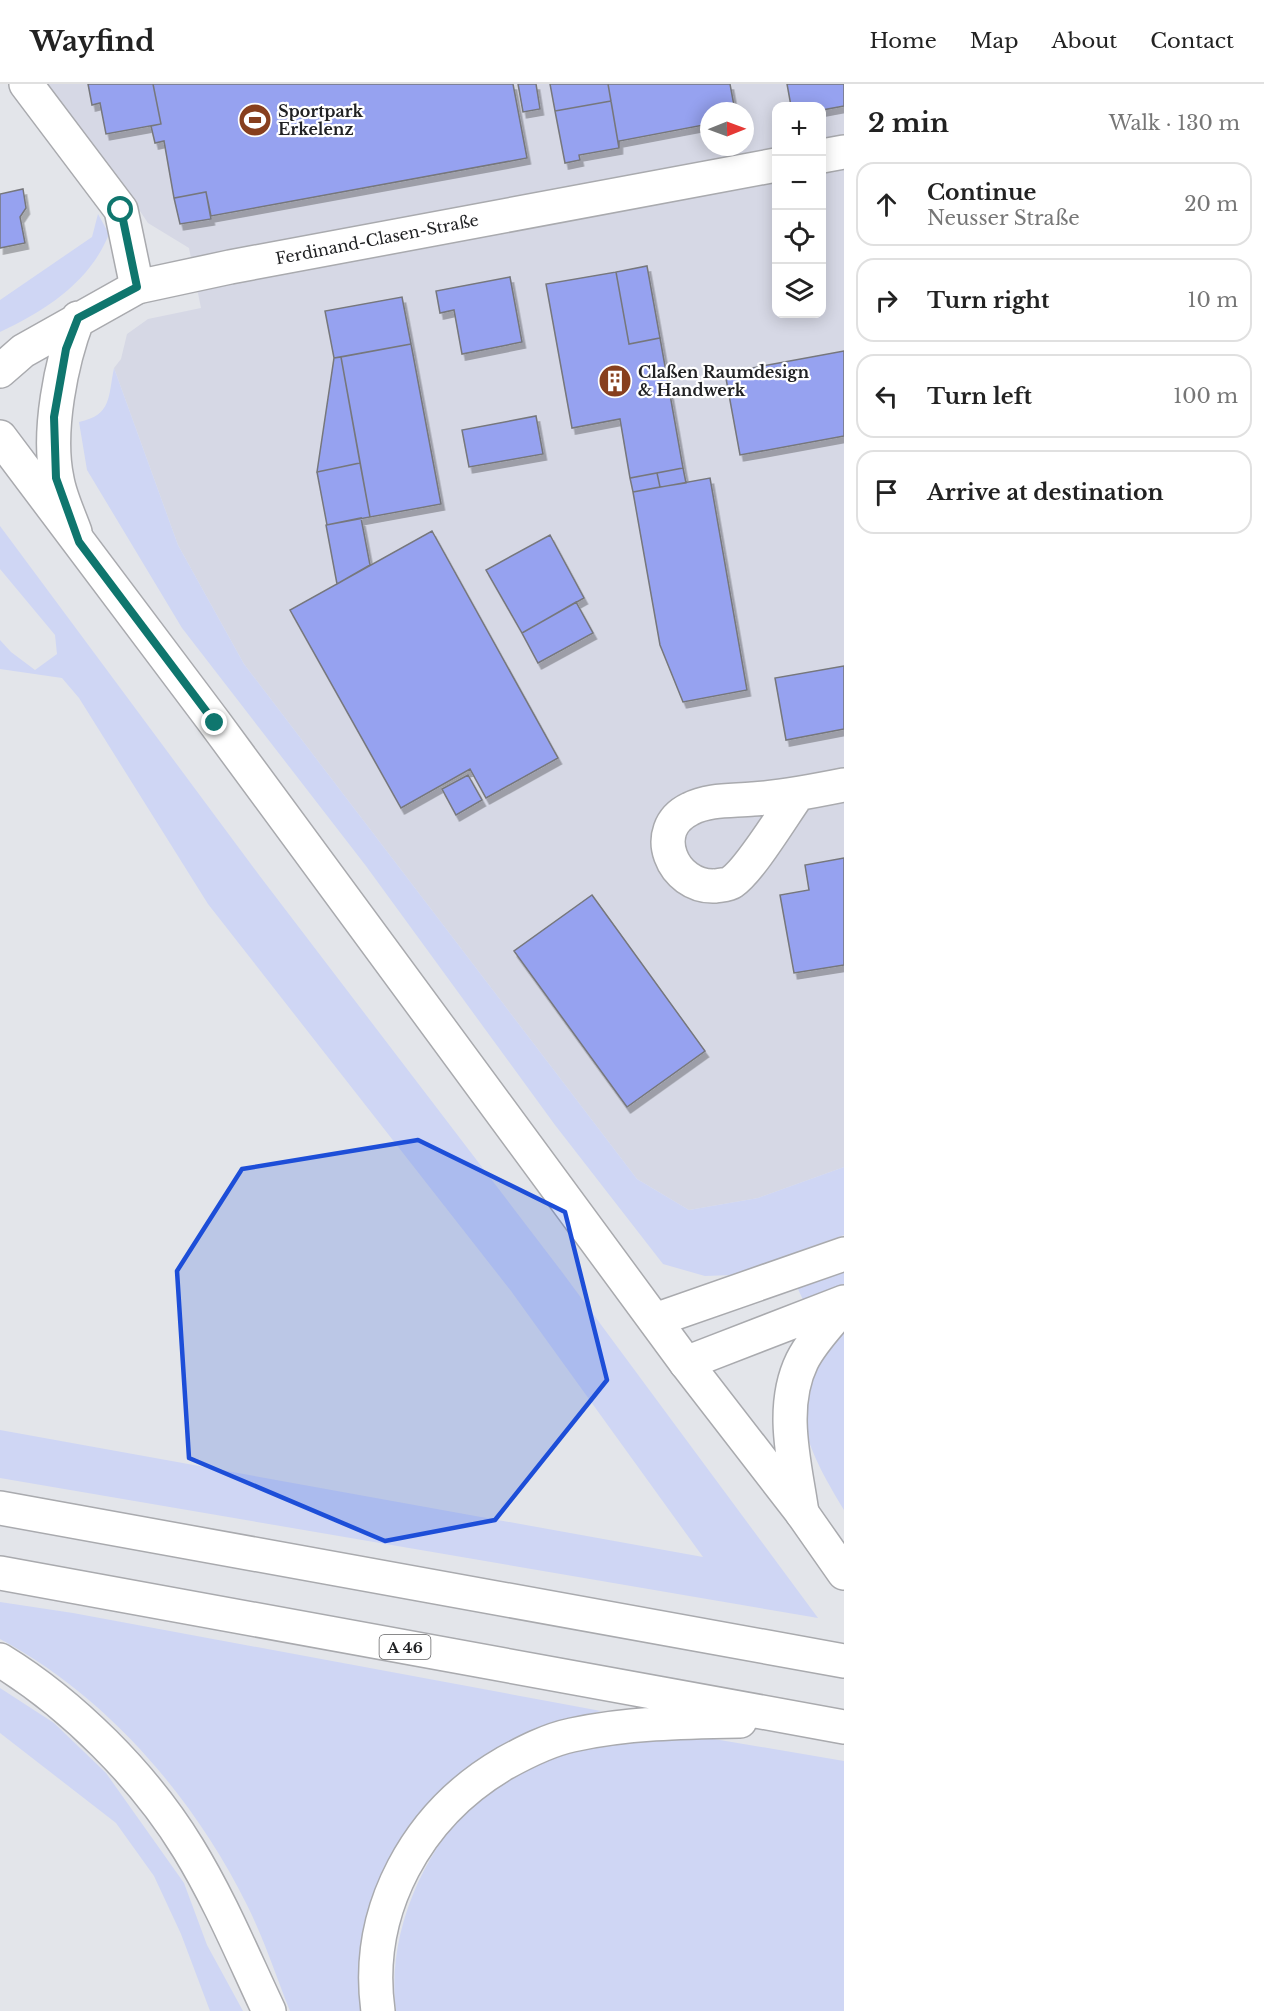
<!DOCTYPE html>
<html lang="en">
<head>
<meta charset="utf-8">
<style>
	:root { --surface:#fff; --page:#f6f6f6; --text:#222; --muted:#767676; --line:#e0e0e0 }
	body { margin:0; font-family:"Libre Baskerville",serif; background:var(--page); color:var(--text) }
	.controls { position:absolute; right:18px; top:18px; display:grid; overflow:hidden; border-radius:12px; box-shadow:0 3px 15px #0003 }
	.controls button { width:54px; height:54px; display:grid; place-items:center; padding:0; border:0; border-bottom:2px solid var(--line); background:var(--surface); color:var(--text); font:30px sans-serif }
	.compass { position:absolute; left:700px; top:18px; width:54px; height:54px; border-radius:50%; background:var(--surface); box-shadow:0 3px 15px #0003; rotate:89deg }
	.stop { position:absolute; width:18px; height:18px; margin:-14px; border:4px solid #0f766e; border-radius:50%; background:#fff }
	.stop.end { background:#0f766e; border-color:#fff; box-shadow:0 2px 6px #0008 }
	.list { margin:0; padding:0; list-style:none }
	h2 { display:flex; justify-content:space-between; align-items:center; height:78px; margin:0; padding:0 24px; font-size:26px }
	h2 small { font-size:20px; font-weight:400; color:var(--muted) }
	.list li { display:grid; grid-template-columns:39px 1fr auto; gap:18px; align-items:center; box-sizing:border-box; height:84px; margin:0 12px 12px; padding:0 12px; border:2px solid var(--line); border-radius:18px }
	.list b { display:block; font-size:22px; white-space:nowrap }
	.list p { margin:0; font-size:20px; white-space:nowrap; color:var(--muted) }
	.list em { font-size:20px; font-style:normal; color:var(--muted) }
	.icon { flex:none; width:33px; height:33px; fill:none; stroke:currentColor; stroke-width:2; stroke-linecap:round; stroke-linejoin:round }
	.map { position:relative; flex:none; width:844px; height:1927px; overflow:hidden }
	header { display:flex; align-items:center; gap:36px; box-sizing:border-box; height:84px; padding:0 30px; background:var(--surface); border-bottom:2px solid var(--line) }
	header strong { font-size:28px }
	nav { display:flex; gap:33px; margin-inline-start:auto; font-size:21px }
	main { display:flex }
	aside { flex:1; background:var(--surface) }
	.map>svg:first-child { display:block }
	.built { fill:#d6d8e5; fill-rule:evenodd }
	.green { fill:#cfd6f4 }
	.building { fill:#96a2f0; stroke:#76777c; stroke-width:1.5; filter:url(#shadow) }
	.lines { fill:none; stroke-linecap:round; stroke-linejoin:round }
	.minor-casing { stroke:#a9aaae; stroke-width:36 }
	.tertiary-casing { stroke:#a9aaae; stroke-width:36 }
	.secondary-casing { stroke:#a9aaae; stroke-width:36 }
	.motorway-casing { stroke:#a9aaae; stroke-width:36 }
	.minor { stroke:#fff; stroke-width:33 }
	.tertiary { stroke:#fff; stroke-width:33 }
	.secondary { stroke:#fff; stroke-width:33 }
	.motorway { stroke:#fff; stroke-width:33 }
	.route { stroke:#0f766e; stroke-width:8 }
	.marked { fill:#1d4ed8; fill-opacity:0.2; stroke:#1d4ed8; stroke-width:4.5; stroke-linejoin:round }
	.labels { text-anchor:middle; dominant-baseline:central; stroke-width:4.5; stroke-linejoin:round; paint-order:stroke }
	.shield { fill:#fff; stroke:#646466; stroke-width:1.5 }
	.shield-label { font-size:15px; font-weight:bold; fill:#212224 }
	.poi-label { font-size:16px; font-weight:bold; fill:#212224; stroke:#fff; text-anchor:start }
	.street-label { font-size:16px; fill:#212224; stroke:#fff }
</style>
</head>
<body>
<header>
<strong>Wayfind</strong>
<nav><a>Home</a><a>Map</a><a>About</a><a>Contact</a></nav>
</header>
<main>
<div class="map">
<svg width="844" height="1927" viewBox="0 0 844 1927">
	<defs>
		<filter id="shadow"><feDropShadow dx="3.5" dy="6" stdDeviation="0" flood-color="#0004"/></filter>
	</defs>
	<rect width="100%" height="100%" fill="#e3e5ea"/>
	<!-- built -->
	<path class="built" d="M 44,0 L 844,0 L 844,1083 L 758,1114 L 689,1126 L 637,1095 L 244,580 L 178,461 L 114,284 L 121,275 L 127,250 L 148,235 L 201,224 L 189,164 L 148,139 L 114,88 ZM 776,22 L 822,22 L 822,230 L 776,230 ZM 709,27 L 745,27 L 745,63 L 709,63 Z"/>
	<!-- green -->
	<path class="green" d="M 98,130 L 109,150 C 90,198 45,227 0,248 L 0,216 L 92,153 Z
		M 114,284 L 178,461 L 244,580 L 637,1095 L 689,1126 L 758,1114 L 844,1083 L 844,1151 L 732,1191 L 705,1192 L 663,1180 L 555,1041 L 366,782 L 182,544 L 87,386 L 79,338 C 112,331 108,313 114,284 Z
		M 0,442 L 259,791 L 562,1188 L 818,1534 L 0,1394 L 0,1346 L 703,1473 L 511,1207 L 208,820 L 79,614 L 62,594 L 0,585 L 0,556 L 11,568 L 35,586 L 57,570 L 55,551 L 0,485 Z
		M 844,1186 L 844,1206 L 805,1220 L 797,1203 Z
		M 844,1243 L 844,1426 C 829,1401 811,1371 805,1343 C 797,1307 823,1269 844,1243 Z
		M 0,1518 L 73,1529 L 601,1627 L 535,1646 L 489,1669 L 453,1697 L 415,1741 L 370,1927 L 290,1927 C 276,1892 264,1855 247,1821 C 194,1714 107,1612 0,1555 Z
		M 0,1604 L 54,1639 L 106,1689 L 184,1799 L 207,1861 L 243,1927 L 210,1927 L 181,1850 L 154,1792 L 116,1739 L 0,1649 Z
		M 630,1653 L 714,1655 L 844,1677 L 844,1927 L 396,1927 C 386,1850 423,1766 479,1713 C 492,1701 537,1675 554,1668 C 573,1659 608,1657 630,1653 Z"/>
	<!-- building -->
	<path class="building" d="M 88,0 L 153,0 L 161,40 L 106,50 L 100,19 L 92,21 Z
		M 153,0 L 513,0 L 527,74 L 211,132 L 206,108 L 174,114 L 164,57 L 155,59 L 151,42 L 161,40 Z
		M 518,0 L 536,0 L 540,25 L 523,28 Z
		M 550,0 L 608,0 L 611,17 L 555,27 Z
		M 608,0 L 730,0 L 735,27 L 709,27 L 709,40 L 619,57 L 619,64 Z
		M 787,0 L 844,0 L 844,22 L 822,26 L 822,22 L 791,22 Z
		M 611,17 L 619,64 L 579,71 L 580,76 L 565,79 L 555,27 Z
		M 23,105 L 26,124 L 20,133 L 25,159 L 0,164 L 0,110 Z
		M 206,108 L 211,135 L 180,140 L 174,114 Z
		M 647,182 L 660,254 L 629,260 L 616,188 Z
		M 616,188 L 629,260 L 660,254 L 683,384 L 630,394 L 620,335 L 572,344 L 546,200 Z
		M 510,193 L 522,258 L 462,270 L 454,226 L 440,229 L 436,207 Z
		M 402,213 L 411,260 L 334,274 L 325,227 Z
		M 411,260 L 441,420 L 370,433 L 341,273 Z
		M 844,267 L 844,352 L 740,371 L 725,289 Z
		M 341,273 L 360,379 L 317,388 L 334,274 Z
		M 536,332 L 543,370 L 469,383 L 462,346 Z
		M 360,379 L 370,433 L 327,441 L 317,388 Z
		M 683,384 L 686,399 L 660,403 L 657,389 Z
		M 657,389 L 660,403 L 633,408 L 630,394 Z
		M 710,394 L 747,606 L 683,618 L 660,561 L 633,408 Z
		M 361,434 L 370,481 L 337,500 L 326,441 Z
		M 432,447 L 558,674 L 486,714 L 470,685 L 401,724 L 290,526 Z
		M 550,451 L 584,514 L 522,549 L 486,486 Z
		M 576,518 L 593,549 L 538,579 L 522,549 Z
		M 844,582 L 844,645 L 786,656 L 775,594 Z
		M 468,691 L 482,716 L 456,731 L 442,705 Z
		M 844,774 L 844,881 L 794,889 L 780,811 L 809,806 L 805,781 Z
		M 592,811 L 705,967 L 627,1023 L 514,867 Z"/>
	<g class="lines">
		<!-- minor casing -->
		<g class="minor-casing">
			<path id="minor" d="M 822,72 L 844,68
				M 0,287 L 23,267 L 137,203 L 230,183 L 776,81
				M 75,448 C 69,431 60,413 57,395 C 47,348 61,278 78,234
				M 798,710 C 783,731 750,786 732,798 C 728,801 721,801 715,802 C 672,804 648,745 690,725 C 709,715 733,717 753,715 C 784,713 814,707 844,701"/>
		</g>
		<!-- tertiary casing -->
		<g class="tertiary-casing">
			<path id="tertiary" d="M 26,0 L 121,126 L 137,203"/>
		</g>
		<!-- secondary casing -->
		<g class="secondary-casing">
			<path id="secondary" d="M 0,353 L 215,639 L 686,1279 L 802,1429 L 844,1489"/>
		</g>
		<!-- motorway casing -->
		<g class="motorway-casing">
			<path id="motorway" d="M 655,1236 L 844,1170
				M 686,1279 L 844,1218
				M 0,1424 L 844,1577
				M 802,1429 C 795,1380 779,1324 802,1277 C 812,1257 829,1240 844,1222
				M 0,1489 L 844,1643
				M 0,1576 C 72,1620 144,1692 188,1764 C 220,1816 243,1872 269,1927
				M 378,1927 C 364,1826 417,1730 505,1679 C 525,1668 548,1656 572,1651 C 626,1639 684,1638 740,1637"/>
		</g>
		<!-- minor -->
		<use href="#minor" class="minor"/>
		<!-- tertiary -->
		<use href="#tertiary" class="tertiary"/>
		<!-- secondary -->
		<use href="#secondary" class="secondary"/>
		<!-- motorway -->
		<use href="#motorway" class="motorway"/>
	</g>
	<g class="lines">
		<!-- route -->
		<path class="route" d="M 121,126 L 137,203 L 78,234 L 66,265 L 54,333 L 56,394 L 79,458 L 215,639"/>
	</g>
	<!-- marked area -->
	<path class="marked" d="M 418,1056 L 565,1128 L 607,1296 L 495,1436 L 385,1457 L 189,1374 L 177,1187 L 242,1085 Z"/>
	<!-- icons -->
	<defs>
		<g id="stadium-disc" transform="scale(1.725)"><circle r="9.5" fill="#873f1e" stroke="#fff"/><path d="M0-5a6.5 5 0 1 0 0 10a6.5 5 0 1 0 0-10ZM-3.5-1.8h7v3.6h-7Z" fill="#fff"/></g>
		<g id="building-disc" transform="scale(1.725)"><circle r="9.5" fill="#873f1e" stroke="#fff"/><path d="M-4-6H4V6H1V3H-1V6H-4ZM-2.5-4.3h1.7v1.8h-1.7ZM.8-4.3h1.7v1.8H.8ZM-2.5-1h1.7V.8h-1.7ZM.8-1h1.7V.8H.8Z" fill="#fff"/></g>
	</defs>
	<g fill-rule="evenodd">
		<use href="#stadium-disc" x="255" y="36"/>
		<use href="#building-disc" x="615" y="297"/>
	</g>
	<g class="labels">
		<!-- shield labels -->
		<rect class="shield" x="379.5" y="1551" width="51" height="24" rx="4.5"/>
		<g class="shield-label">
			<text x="405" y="1563">A 46</text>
		</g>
		<!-- poi labels -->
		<g class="poi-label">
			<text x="278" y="27">Sportpark<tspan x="278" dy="18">Erkelenz</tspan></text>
			<text x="638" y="288">Claßen Raumdesign<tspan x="638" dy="18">&amp; Handwerk</tspan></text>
		</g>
		<!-- street labels -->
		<g class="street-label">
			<text transform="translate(377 155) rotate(-11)">Ferdinand-Clasen-Straße</text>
		</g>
	</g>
</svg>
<div class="controls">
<button>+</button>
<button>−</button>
<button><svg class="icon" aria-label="locate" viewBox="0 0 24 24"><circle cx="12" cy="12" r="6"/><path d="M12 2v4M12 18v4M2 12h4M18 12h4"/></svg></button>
<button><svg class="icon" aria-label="layers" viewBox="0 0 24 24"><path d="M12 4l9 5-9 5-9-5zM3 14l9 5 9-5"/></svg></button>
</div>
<svg class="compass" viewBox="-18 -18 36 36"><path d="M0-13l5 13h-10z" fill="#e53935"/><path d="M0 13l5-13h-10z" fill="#767676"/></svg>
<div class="stop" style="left:121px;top:126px"></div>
<div class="stop end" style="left:215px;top:639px"></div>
</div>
<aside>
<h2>2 min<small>Walk · 130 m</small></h2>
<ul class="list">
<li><svg class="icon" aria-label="ahead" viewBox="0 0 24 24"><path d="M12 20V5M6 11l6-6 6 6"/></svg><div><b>Continue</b><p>Neusser Straße</p></div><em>20 m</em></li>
<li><svg class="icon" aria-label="right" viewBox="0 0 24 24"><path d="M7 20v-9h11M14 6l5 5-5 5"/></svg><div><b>Turn right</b></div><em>10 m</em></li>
<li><svg class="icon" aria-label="left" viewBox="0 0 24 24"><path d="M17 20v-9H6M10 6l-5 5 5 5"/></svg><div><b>Turn left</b></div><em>100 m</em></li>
<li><svg class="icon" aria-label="arrive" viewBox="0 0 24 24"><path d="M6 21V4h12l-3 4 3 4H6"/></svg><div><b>Arrive at destination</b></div></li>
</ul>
</aside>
</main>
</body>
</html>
